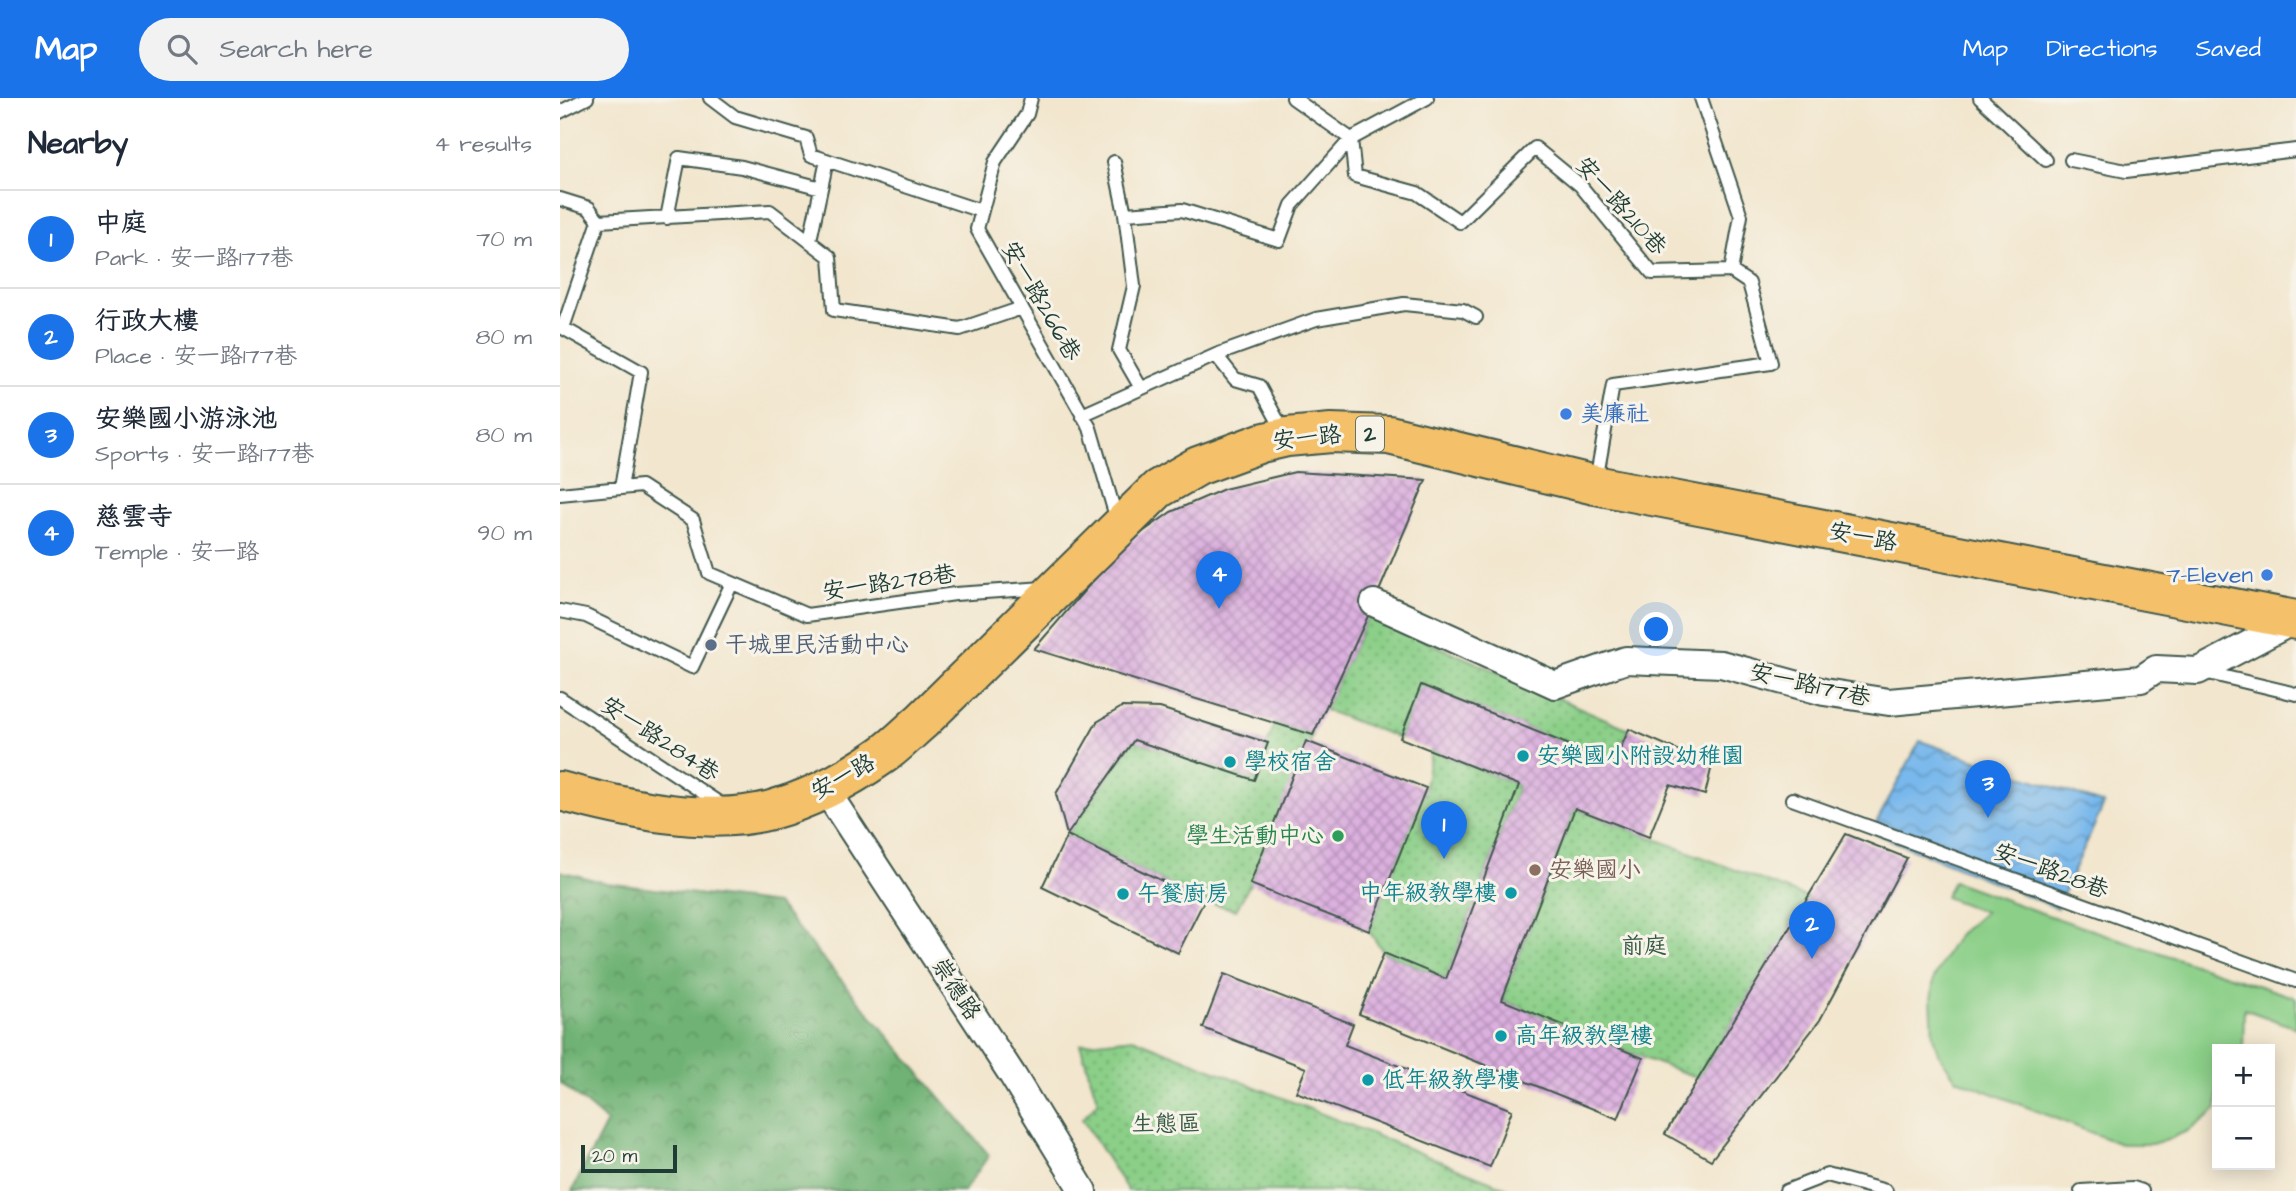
<!DOCTYPE html>
<html lang="en">
<head>
<meta charset="utf-8">
<style>
	:root { --surface:#fff; --page:#f2f2f3; --text:#1f2937; --muted:#747a83; --line:#e0e1e3; --accent:#1a73e8 }
	body { margin:0; font-family:"Architects Daughter","LXGW WenKai TC",sans-serif; background:var(--page); color:var(--text) }
	.controls { position:absolute; right:21px; bottom:21px; display:grid; overflow:hidden; border-radius:0px; box-shadow:0 4px 18px #0003 }
	.controls button { width:63px; height:63px; display:grid; place-items:center; padding:0; border:0; border-bottom:2px solid var(--line); background:var(--surface); color:var(--text); font:35px sans-serif }
	.scale { position:absolute; left:21px; bottom:18px; width:96px; box-sizing:border-box; padding-left:7px; border:4px solid #1f3d34; border-top:0; font-size:19px; line-height:24px; white-space:nowrap; color:#1f3d34; -webkit-text-stroke:5px #f7f3e8; paint-order:stroke }
	.you { position:absolute; left:1097px; top:532px; width:24px; height:24px; margin:-18px; border:5px solid #fff; border-radius:50%; background:#1a73e8; box-shadow:0 0 0 10px #1a73e833 }
	.badge { display:grid; place-items:center; width:46px; height:46px; border-radius:50%; background:var(--accent); color:#fff; font-size:23px; font-weight:700 }
	.pin { position:absolute; translate:-50% -58px; filter:drop-shadow(0 2px 4px #0008) }
	.pin::after { content:''; position:absolute; top:37px; width:24px; height:21px; background:inherit; clip-path:polygon(0 0,100% 0,50% 100%) }
	.list { margin:0; padding:0; list-style:none }
	h2 { display:flex; justify-content:space-between; align-items:center; height:91px; margin:0; padding:0 28px; font-size:30px }
	h2 small { font-size:23px; font-weight:400; color:var(--muted) }
	.list li { display:grid; grid-template-columns:46px 1fr auto; gap:21px; align-items:center; box-sizing:border-box; height:98px; padding:0 28px; border-top:2px solid var(--line) }
	.list b { display:block; font-size:26px; white-space:nowrap }
	.list p { margin:0; font-size:23px; white-space:nowrap; color:var(--muted) }
	.list em { font-size:23px; font-style:normal; color:var(--muted) }
	.icon { flex:none; width:38px; height:38px; fill:none; stroke:currentColor; stroke-width:2; stroke-linecap:round; stroke-linejoin:round }
	.map { position:relative; flex:none; width:1736px; height:1093px; overflow:hidden }
	header { display:flex; align-items:center; gap:42px; box-sizing:border-box; height:98px; padding:0 35px; background:var(--accent); color:#fff }
	header strong { font-size:33px }
	nav { display:flex; gap:38px; margin-inline-start:auto; font-size:24px }
	.search { width:490px; height:63px; background:var(--page); display:flex; align-items:center; gap:18px; box-sizing:border-box; padding:0 24px; border-radius:38px; color:var(--muted); font-size:26px }
	main { display:flex }
	aside { flex:1; background:var(--surface) }
	.map>svg:first-child { display:block }
	.forest { fill:url(#forest-crowns); stroke:#487854; stroke-width:2 }
	.park { fill:url(#park-dots); stroke:#55865e; stroke-width:2 }
	.pitch { fill:#8bcf88; stroke:#55865e; stroke-width:2 }
	.water { fill:url(#water-waves); stroke:#4c7a90; stroke-width:2 }
	.building { fill:url(#building-cross-hatch) }
	.lines { fill:none; stroke-linecap:round; stroke-linejoin:round }
	.lane-casing { stroke:#3f564b; stroke-width:16 }
	.street-casing { stroke:#3f564b; stroke-width:30 }
	.primary-casing { stroke:#3f564b; stroke-width:42 }
	.lane { stroke:#fff; stroke-width:12 }
	.street { stroke:#fff; stroke-width:26 }
	.primary { stroke:#f4c16b; stroke-width:38 }
	.shop-dot { fill:#3f7fe0; stroke:#f7f3e8; stroke-width:2.5 }
	.service-dot { fill:#5c6f8a; stroke:#f7f3e8; stroke-width:2.5 }
	.culture-dot { fill:#0f9aa8; stroke:#f7f3e8; stroke-width:2.5 }
	.leisure-dot { fill:#2e9e5b; stroke:#f7f3e8; stroke-width:2.5 }
	.education-dot { fill:#8d6e63; stroke:#f7f3e8; stroke-width:2.5 }
	.labels { text-anchor:middle; dominant-baseline:central; stroke-width:6; stroke-linejoin:round; paint-order:stroke }
	.shield { fill:#f7f3e8; stroke:#60746a; stroke-width:2 }
	.shield-label { font-size:21px; font-weight:bold; fill:#1f3d34 }
	.street-label { font-size:23px; fill:#1f3d34; stroke:#f7f3e8 }
	.shop-label { font-size:23px; fill:#366cbe; stroke:#f7f3e8; text-anchor:start }
	.service-label { font-size:23px; fill:#4e5e75; stroke:#f7f3e8; text-anchor:start }
	.culture-label { font-size:23px; fill:#0d838f; stroke:#f7f3e8; text-anchor:start }
	.leisure-label { font-size:23px; fill:#27864d; stroke:#f7f3e8; text-anchor:end }
	.education-label { font-size:23px; fill:#785e54; stroke:#f7f3e8; text-anchor:start }
	.park-label { font-size:23px; fill:#355a45; stroke:#f7f3e8 }
</style>
</head>
<body>
<header>
<strong>Map</strong>
<div class="search"><svg class="icon" aria-label="search" viewBox="0 0 24 24"><circle cx="10" cy="10" r="6"/><path d="M15 15l6 6"/></svg>Search here</div>
<nav><a>Map</a><a>Directions</a><a>Saved</a></nav>
</header>
<main>
<aside>
<h2>Nearby<small>4 results</small></h2>
<ul class="list">
<li><span class="badge">1</span><div><b>中庭</b><p>Park · 安一路177巷</p></div><em>70 m</em></li>
<li><span class="badge">2</span><div><b>行政大樓</b><p>Place · 安一路177巷</p></div><em>80 m</em></li>
<li><span class="badge">3</span><div><b>安樂國小游泳池</b><p>Sports · 安一路177巷</p></div><em>80 m</em></li>
<li><span class="badge">4</span><div><b>慈雲寺</b><p>Temple · 安一路</p></div><em>90 m</em></li>
</ul>
</aside>
<div class="map">
<svg width="1736" height="1093" viewBox="0 0 1736 1093">
	<defs>
		<pattern id="forest-crowns" width="20" height="18" patternUnits="userSpaceOnUse" patternTransform="scale(1.75)"><rect width="20" height="18" fill="#70b274"/><path d="M2 6a3 3 0 1 1 6 0M12 15a3 3 0 1 1 6 0" fill="none" stroke="#5b9260"/></pattern>
		<pattern id="park-dots" width="8" height="8" patternUnits="userSpaceOnUse" patternTransform="scale(1.75)"><rect width="8" height="8" fill="#8bcf88"/><path d="M2 2h.1M6 6h.1" fill="none" stroke="#71a970" stroke-width="1.8" stroke-linecap="round"/></pattern>
		<pattern id="water-waves" width="16" height="10" patternUnits="userSpaceOnUse" patternTransform="scale(1.75)"><rect width="16" height="10" fill="#78b8ec"/><path d="M0 5q4-4 8 0t8 0" fill="none" stroke="#6297c0"/></pattern>
		<pattern id="building-cross-hatch" width="8" height="8" patternUnits="userSpaceOnUse" patternTransform="scale(1.75)"><rect width="8" height="8" fill="#dcb0df"/><path d="M0 0l8 8M0 8l8-8" fill="none" stroke="#b290b6"/></pattern>
	</defs>
	<rect width="100%" height="100%" fill="#f7f3e8"/>
	<filter id="ink" filterUnits="userSpaceOnUse"><feTurbulence type="fractalNoise" baseFrequency=".0143" numOctaves="2"/><feDisplacementMap in="SourceGraphic" scale="14" xChannelSelector="R" yChannelSelector="G"/><feConvolveMatrix kernelMatrix="1 2 1 2 8 2 1 2 1" color-interpolation-filters="sRGB"/></filter>
	<filter id="wash" filterUnits="userSpaceOnUse"><feTurbulence type="fractalNoise" baseFrequency=".00686" numOctaves="4" result="noise"/><feDisplacementMap in="SourceGraphic" scale="28" xChannelSelector="R" yChannelSelector="G"/><feGaussianBlur stdDeviation="1.57" result="paint"/><feColorMatrix in="noise" values="0 0 0 0 0 0 0 0 0 0 0 0 0 0 0 0 0 1.4 0 .05"/><feComposite in="paint" operator="in"/></filter>
	<g filter="url(#wash)">
		<rect width="100%" height="100%" fill="#f2e6ce"/>
		<!-- forest -->
		<path class="forest" d="M 0,773 L 46,785 L 217,806 L 429,1057 L 404,1093 L 12,1093 L 47,1024 L 0,984 Z"/>
		<!-- park -->
		<path class="park" d="M 808,518 L 1069,631 L 1054,665 L 862,588 L 840,640 L 764,612 Z
			M 715,625 L 753,637 L 690,786 L 676,812 L 644,803 L 507,737 L 574,642 L 694,682 Z
			M 871,652 L 959,687 L 886,881 L 824,855 L 809,833 L 865,690 Z
			M 1015,710 L 1248,800 L 1139,980 L 1083,960 L 942,902 Z
			M 573,940 L 947,1090 L 945,1093 L 568,1093 L 522,1021 L 538,1004 L 520,946 Z"/>
		<!-- pitch -->
		<path class="pitch" d="M 1393,783 L 1493,819 L 1736,900 L 1736,930 L 1684,911 L 1683,951 L 1657,951 L 1657,1011 L 1630,1032 L 1611,1040 L 1592,1046 L 1560,1046 L 1396,981 L 1378,955 L 1373,938 L 1371,901 L 1374,880 L 1390,849 L 1399,836 L 1425,814 L 1385,799 Z"/>
		<!-- water -->
		<path class="water" d="M 1360,643 L 1544,706 L 1497,810 L 1311,734 Z"/>
		<g id="blocks">
			<!-- building -->
			<path class="building" d="M 735,374 L 866,382 L 814,505 L 753,637 L 474,551 L 563,448 L 611,414 L 664,391 Z
				M 861,587 L 1054,665 L 1069,631 L 1152,667 L 1145,697 L 1110,687 L 1089,739 L 1015,710 L 942,902 L 1083,960 L 1058,1021 L 799,916 L 824,855 L 886,881 L 959,687 L 840,640 Z
				M 562,609 L 600,610 L 708,645 L 694,682 L 574,642 L 507,737 L 496,696 L 537,624 Z
				M 746,643 L 866,690 L 809,833 L 690,786 Z
				M 1286,736 L 1347,760 L 1260,922 L 1151,1062 L 1105,1036 Z
				M 507,737 L 644,803 L 618,855 L 482,789 Z
				M 664,876 L 793,926 L 785,947 L 952,1012 L 930,1069 L 736,994 L 746,970 L 643,930 Z"/>
		</g>
	</g>
	<g filter="url(#ink)">
		<use href="#blocks" fill-opacity="0" stroke="#3f564b" stroke-width="2"/>
		<g class="lines">
			<!-- lane casing -->
			<g class="lane-casing">
				<path id="lane" d="M 150,0 L 175,19 L 246,40 L 251,57 L 421,113
					M 471,0 L 467,16 L 435,64 L 417,131 L 530,330 L 557,422
					M 733,0 L 791,41 L 795,78 L 857,95 L 900,124 L 975,50 L 1020,87 L 1092,175 L 1171,173
					M 1420,0 L 1486,62
					M 0,14 L 27,0
					M 1511,62 L 1566,73 L 1736,52
					M 554,64 L 565,116 L 574,188 L 559,252 L 581,290
					M 0,101 L 29,110 L 39,123 L 210,113 L 270,159 L 274,212 L 400,231 L 462,210
					M 565,116 L 622,112 L 719,142 L 732,107 L 791,41 L 867,0
					M 107,120 L 119,60 L 182,69 L 261,90
					M 39,123 L 3,230 L 81,274 L 61,390
					M 250,142 L 267,62
					M 656,257 L 756,221 L 844,206 L 903,212 L 916,219
					M 522,317 L 656,257 L 675,281 L 699,288 L 725,336
					M 1036,383 L 1053,287 L 1211,265 L 1189,185 L 1171,173 L 1181,118 L 1141,0
					M 0,396 L 81,388 L 133,422 L 149,475 L 247,517 L 395,496 L 484,490
					M 0,513 L 26,518 L 132,569 L 172,485
					M 1644,574 L 1736,596
					M 0,600 L 162,707
					M 1232,701 L 1736,883
					M 1226,1093 L 1267,1077 L 1326,1093
					M 1521,1093 L 1573,1090 L 1582,1093"/>
			</g>
			<!-- street casing -->
			<g class="street-casing">
				<path id="street" d="M 814,505 L 995,587 L 1066,562 L 1161,566 L 1264,594 L 1329,604 L 1581,581 L 1596,571 L 1638,573 L 1735,522
					M 265,691 L 453,978 L 523,1093"/>
			</g>
			<!-- primary casing -->
			<g class="primary-casing">
				<path id="primary" d="M 0,693 C 62,710 147,729 211,712 C 251,701 288,681 321,658 C 336,648 349,634 362,623 L 598,391 L 638,368 L 701,345 L 727,339 L 771,335 L 829,337 L 1035,387 L 1736,522"/>
			</g>
			<!-- lane -->
			<use href="#lane" class="lane"/>
			<!-- street -->
			<use href="#street" class="street"/>
			<!-- primary -->
			<use href="#primary" class="primary"/>
		</g>
	</g>
	<!-- markers -->
	<g class="shop-dot">
		<circle cx="1006" cy="316" r="7"/>
		<circle cx="1707" cy="477" r="7"/>
	</g>
	<circle class="service-dot" cx="151" cy="547" r="7"/>
	<g class="culture-dot">
		<circle cx="963" cy="658" r="7"/>
		<circle cx="670" cy="664" r="7"/>
		<circle cx="951" cy="795" r="7"/>
		<circle cx="563" cy="796" r="7"/>
		<circle cx="941" cy="938" r="7"/>
		<circle cx="808" cy="982" r="7"/>
	</g>
	<circle class="leisure-dot" cx="778" cy="738" r="7"/>
	<circle class="education-dot" cx="975" cy="772" r="7"/>
	<g class="labels">
		<!-- shield labels -->
		<rect class="shield" x="796" y="318.5" width="28" height="35" rx="5"/>
		<g class="shield-label">
			<text x="810" y="336">2</text>
		</g>
		<!-- street labels -->
		<g class="street-label">
			<text transform="translate(1061 108) rotate(48)">安一路210巷</text>
			<text transform="translate(481 203) rotate(60)">安一路266巷</text>
			<text transform="translate(747 340) rotate(-6)">安一路</text>
			<text transform="translate(1303 439) rotate(11)">安一路</text>
			<text transform="translate(329 485) rotate(-8)">安一路278巷</text>
			<text transform="translate(1250 587) rotate(13)">安一路177巷</text>
			<text transform="translate(100 641) rotate(33)">安一路284巷</text>
			<text transform="translate(283 679) rotate(-29)">安一路</text>
			<text transform="translate(1491 773) rotate(20)">安一路28巷</text>
			<text transform="translate(396 891) rotate(57)">崇德路</text>
		</g>
		<!-- shop labels -->
		<g class="shop-label">
			<text x="1020" y="316">美廉社</text>
			<text x="1693" y="477" text-anchor="end">7-Eleven</text>
		</g>
		<!-- service labels -->
		<g class="service-label">
			<text x="165" y="547">干城里民活動中心</text>
		</g>
		<!-- culture labels -->
		<g class="culture-label">
			<text x="977" y="658">安樂國小附設幼稚園</text>
			<text x="684" y="664">學校宿舍</text>
			<text x="937" y="795" text-anchor="end">中年級教學樓</text>
			<text x="577" y="796">午餐廚房</text>
			<text x="955" y="938">高年級教學樓</text>
			<text x="822" y="982">低年級教學樓</text>
		</g>
		<!-- leisure labels -->
		<g class="leisure-label">
			<text x="764" y="738">學生活動中心</text>
		</g>
		<!-- education labels -->
		<g class="education-label">
			<text x="989" y="772">安樂國小</text>
		</g>
		<!-- park labels -->
		<g class="park-label">
			<text x="1084" y="848">前庭</text>
			<text x="606" y="1026">生態區</text>
		</g>
	</g>
</svg>
<div class="controls">
<button>+</button>
<button>−</button>
</div>
<div class="scale">20 m</div>
<div class="you"></div>
<div class="pin badge" style="left:884px;top:761px">1</div>
<div class="pin badge" style="left:1252px;top:861px">2</div>
<div class="pin badge" style="left:1428px;top:720px">3</div>
<div class="pin badge" style="left:659px;top:511px">4</div>
</div>
</main>
</body>
</html>
